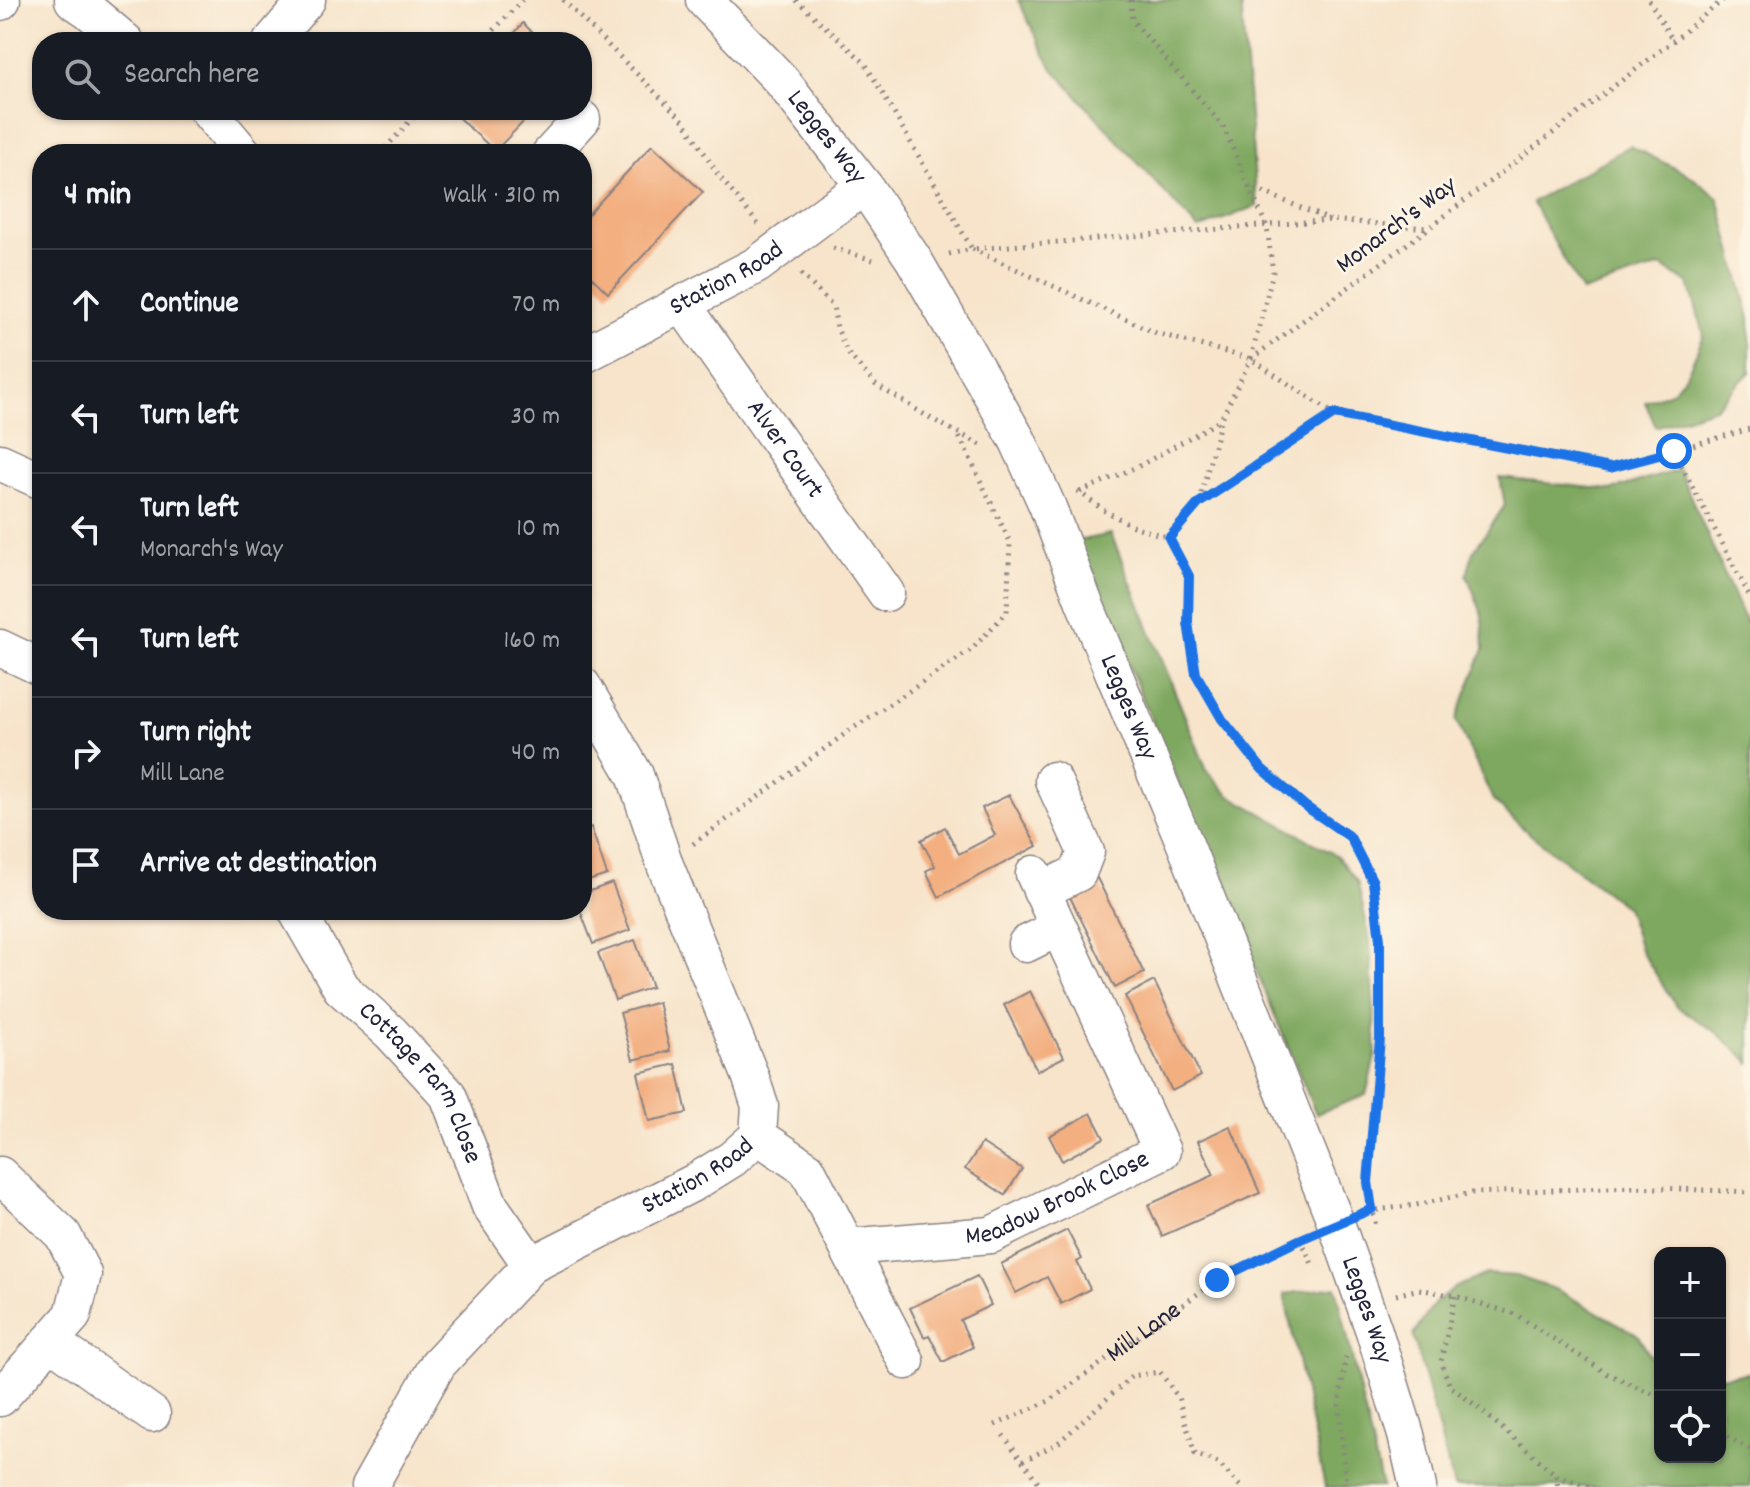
<!DOCTYPE html>
<html lang="en">
<head>
<meta charset="utf-8">
<style>
	:root { --surface:#171b24; --page:#242831; --text:#f1f3f6; --muted:#9ea1a6; --line:#363941 }
	body { margin:0; font-family:Dekko,sans-serif; background:var(--page); color:var(--text) }
	.controls { position:absolute; right:24px; bottom:24px; display:grid; overflow:hidden; border-radius:16px; box-shadow:0 2px 6px #0004 }
	.controls button { width:72px; height:72px; display:grid; place-items:center; padding:0; border:0; border-bottom:2px solid var(--line); background:var(--surface); color:var(--text); font:40px sans-serif }
	.stop { position:absolute; width:24px; height:24px; margin:-18px; border:6px solid #1a73e8; border-radius:50%; background:#fff }
	.stop.end { background:#1a73e8; border-color:#fff; box-shadow:0 2px 8px #0008 }
	.list { margin:0; padding:0; list-style:none }
	h2 { display:flex; justify-content:space-between; align-items:center; height:104px; margin:0; padding:0 32px; font-size:34px }
	h2 small { font-size:26px; font-weight:400; color:var(--muted) }
	.list li { display:grid; grid-template-columns:52px 1fr auto; gap:24px; align-items:center; box-sizing:border-box; height:112px; padding:0 32px; border-top:2px solid var(--line) }
	.list b { display:block; font-size:30px; white-space:nowrap }
	.list p { margin:0; font-size:26px; white-space:nowrap; color:var(--muted) }
	.list em { font-size:26px; font-style:normal; color:var(--muted) }
	.icon { flex:none; width:44px; height:44px; fill:none; stroke:currentColor; stroke-width:2; stroke-linecap:round; stroke-linejoin:round }
	.map { position:relative; flex:none; width:1750px; height:1487px; overflow:hidden }
	.search { position:absolute; background:var(--surface); box-shadow:0 2px 6px #0004; left:32px; top:32px; width:560px; height:88px; display:flex; align-items:center; gap:20px; box-sizing:border-box; padding:0 28px; border-radius:32px; color:var(--muted); font-size:30px }
	.panel { position:absolute; background:var(--surface); box-shadow:0 2px 6px #0004; left:32px; top:144px; width:560px; height:776px; border-radius:32px }
	.map>svg:first-child { display:block }
	.forest { fill:#7ea75e; stroke:#50644c; stroke-width:2 }
	.building { fill:#f3af80 }
	.lines { fill:none; stroke-linecap:round; stroke-linejoin:round }
	.minor-casing { stroke:#8c8383; stroke-width:39 }
	.path { stroke:#8c8383; stroke-width:5; stroke-dasharray:2 6; stroke-linecap:butt }
	.minor { stroke:#fff; stroke-width:36 }
	.route { stroke:#1a73e8; stroke-width:10 }
	.labels { text-anchor:middle; dominant-baseline:central; stroke-width:6; stroke-linejoin:round; paint-order:stroke }
	.street-label { font-size:26px; fill:#22223b; stroke:#fcf5e5 }
</style>
</head>
<body>
<div class="map">
<svg width="1750" height="1487" viewBox="0 0 1750 1487">
	<rect width="100%" height="100%" fill="#fcf5e5"/>
	<filter id="ink" filterUnits="userSpaceOnUse"><feTurbulence type="fractalNoise" baseFrequency=".0125" numOctaves="2"/><feDisplacementMap in="SourceGraphic" scale="16" xChannelSelector="R" yChannelSelector="G"/><feConvolveMatrix kernelMatrix="1 2 1 2 8 2 1 2 1" color-interpolation-filters="sRGB"/></filter>
	<filter id="wash" filterUnits="userSpaceOnUse"><feTurbulence type="fractalNoise" baseFrequency=".006" numOctaves="4" result="noise"/><feDisplacementMap in="SourceGraphic" scale="32" xChannelSelector="R" yChannelSelector="G"/><feGaussianBlur stdDeviation="1.8" result="paint"/><feColorMatrix in="noise" values="0 0 0 0 0 0 0 0 0 0 0 0 0 0 0 0 0 1.4 0 .05"/><feComposite in="paint" operator="in"/></filter>
	<g filter="url(#wash)">
		<rect width="100%" height="100%" fill="#f7e4cb"/>
		<!-- forest -->
		<path class="forest" d="M 1018,0 L 1241,0 L 1257,206 L 1198,229 L 1051,67 Z
			M 1630,146 L 1689,175 L 1718,197 L 1750,319 L 1750,372 L 1715,408 L 1656,427 L 1645,402 L 1673,391 L 1689,370 L 1704,335 L 1689,284 L 1661,266 L 1582,292 L 1532,202 Z
			M 1679,470 L 1742,615 L 1750,628 L 1750,1065 L 1748,1060 L 1717,1033 L 1677,1007 L 1640,949 L 1626,907 L 1527,832 L 1493,800 L 1456,720 L 1484,649 L 1482,614 L 1467,575 L 1473,552 L 1505,505 L 1500,478 L 1611,490 Z
			M 1111,534 L 1207,771 L 1229,795 L 1337,856 L 1357,881 L 1370,939 L 1376,1053 L 1366,1095 L 1316,1114 L 1077,541 Z
			M 1486,1274 L 1516,1276 L 1557,1290 L 1637,1334 L 1653,1360 L 1660,1364 L 1660,1457 L 1720,1457 L 1720,1377 L 1750,1373 L 1750,1487 L 1454,1487 L 1413,1335 L 1435,1303 L 1456,1287 Z
			M 1336,1287 L 1382,1487 L 1325,1487 L 1284,1294 Z"/>
		<g id="blocks">
			<!-- building -->
			<path class="building" d="M 523,23 L 542,42 L 507,42 Z
				M 450,110 L 535,110 L 495,151 Z
				M 652,145 L 703,192 L 608,293 L 582,268 L 582,221 Z
				M 1009,795 L 1037,846 L 939,897 L 926,871 L 935,866 L 921,840 L 945,827 L 959,854 L 995,835 L 982,808 Z
				M 591,827 L 607,875 L 582,883 L 582,830 Z
				M 1097,878 L 1144,973 L 1115,988 L 1068,893 Z
				M 612,883 L 630,930 L 593,944 L 580,910 L 582,910 L 582,894 Z
				M 635,940 L 652,987 L 615,1000 L 598,953 Z
				M 1154,981 L 1201,1076 L 1172,1091 L 1125,996 Z
				M 1030,991 L 1064,1057 L 1037,1071 L 1004,1005 Z
				M 658,1002 L 670,1051 L 633,1060 L 620,1013 Z
				M 676,1064 L 687,1113 L 649,1121 L 638,1073 Z
				M 1091,1113 L 1104,1138 L 1062,1161 L 1049,1136 Z
				M 1230,1126 L 1260,1193 L 1162,1236 L 1148,1205 L 1214,1175 L 1198,1141 Z
				M 982,1143 L 1022,1169 L 1005,1195 L 965,1169 Z
				M 1067,1230 L 1082,1259 L 1077,1262 L 1090,1289 L 1061,1304 L 1047,1277 L 1016,1293 L 1001,1264 Z
				M 977,1276 L 991,1305 L 960,1320 L 973,1347 L 943,1362 L 929,1335 L 924,1337 L 910,1308 Z"/>
		</g>
	</g>
	<g filter="url(#ink)">
		<use href="#blocks" fill-opacity="0" stroke="#8c8383" stroke-width="2"/>
		<g class="lines">
			<!-- minor casing -->
			<g class="minor-casing">
				<g id="minor">
					<path d="M 73,0 L 88,10 L 126,42"/>
					<path id="s2" d="M 704,0 L 781,80 L 865,187 L 914,260 L 1018,441 L 1047,505 L 1084,602 L 1185,844 L 1336,1223 L 1374,1331 L 1406,1435 L 1418,1487"/>
					<path d="M 0,2 L 2,0"/>
					<path d="M 271,42 L 307,0"/>
					<path d="M 207,110 L 244,154"/>
					<path d="M 550,154 L 582,119"/>
					<path id="s3" d="M 682,304 L 886,593"/>
					<path id="s4" d="M 582,356 L 757,265 L 829,211 L 865,187"/>
					<path d="M 0,462 L 42,481"/>
					<path d="M 0,648 L 42,668"/>
					<path d="M 1041,891 L 1078,873 L 1086,852 L 1053,780"/>
					<path id="s5" d="M 296,910 L 341,988 L 391,1033 L 448,1095 L 490,1206 L 531,1265"/>
					<path d="M 1026,944 L 1058,928"/>
					<path d="M 758,1136 L 807,1169 L 906,1361"/>
					<path d="M 0,1175 L 63,1235 L 83,1274 L 73,1315 L 0,1398"/>
					<path id="s6" d="M 848,1247 L 991,1235 L 1162,1151 L 1034,874"/>
					<path d="M 50,1341 L 152,1414"/>
					<path id="s7" d="M 369,1487 L 438,1364 L 531,1265 L 695,1182 L 732,1159 L 758,1136 L 760,1106 L 750,1075 L 665,865 L 635,775 L 582,685"/>
				</g>
			</g>
			<!-- path -->
			<g class="path">
				<path d="M 563,0 L 684,121 L 719,176 L 758,224"/>
				<path d="M 796,0 L 865,63 L 972,249 L 1331,220 L 1428,228"/>
				<path d="M 1131,0 L 1132,20 L 1223,126 L 1249,186 L 1330,220"/>
				<path d="M 1649,0 L 1673,41"/>
				<path d="M 483,42 L 522,0"/>
				<path d="M 380,154 L 420,110"/>
				<path d="M 1249,187 L 1267,227 L 1273,272 L 1251,358"/>
				<path d="M 833,248 L 873,260"/>
				<path d="M 949,254 L 972,249 L 1156,333 L 1251,359 L 1334,414"/>
				<path d="M 801,274 L 833,306 L 837,328 L 847,352 L 876,385 L 930,418 L 981,445"/>
				<path d="M 1674,451 L 1750,597"/>
				<path d="M 1078,491 L 1103,510 L 1133,526 L 1169,538 L 1189,576 L 1188,623 L 1196,674 L 1222,719 L 1262,769 L 1305,806 L 1350,837 L 1373,882 L 1380,940 L 1380,1038 L 1368,1182 L 1376,1227"/>
				<path d="M 1080,492 L 1141,465 L 1221,420"/>
				<path d="M 1200,502 L 1334,414 L 1610,468 L 1750,429"/>
				<path d="M 1169,538 L 1199,503 L 1221,419 L 1251,359 L 1429,228 L 1673,41 L 1723,0"/>
				<path d="M 693,844 L 849,731 L 971,650 L 1007,612 L 1010,542 L 958,434"/>
				<path d="M 1369,1211 L 1416,1205 L 1472,1193 L 1634,1187 L 1750,1192"/>
				<path d="M 1301,1239 L 1312,1264"/>
				<path d="M 1396,1295 L 1419,1289 L 1455,1296 L 1515,1314 L 1606,1373 L 1660,1397"/>
				<path d="M 1455,1296 L 1441,1362 L 1450,1386 L 1475,1405 L 1556,1475 L 1589,1487"/>
				<path d="M 1346,1357 L 1339,1405 L 1346,1487"/>
				<path id="s1" d="M 995,1425 L 1049,1401 L 1217,1280 L 1308,1236"/>
				<path d="M 1720,1433 L 1750,1449"/>
				<path d="M 1003,1435 L 1042,1487"/>
				<path d="M 1023,1461 L 1058,1443 L 1132,1376 L 1160,1372 L 1178,1397 L 1195,1454 L 1218,1463 L 1241,1487"/>
				<path d="M 1556,1475 L 1558,1487"/>
			</g>
			<!-- minor -->
			<use href="#minor" class="minor"/>
		</g>
	</g>
	<g class="lines" filter="url(#ink)">
		<!-- route -->
		<path class="route" d="M 1217,1280 L 1301,1239 L 1372,1209 L 1368,1182 L 1380,1038 L 1380,940 L 1373,882 L 1350,837 L 1305,806 L 1262,769 L 1222,719 L 1196,674 L 1188,623 L 1189,576 L 1169,538 L 1199,503 L 1334,414 L 1610,468 L 1674,451"/>
	</g>
	<g class="labels">
		<!-- street labels -->
		<g class="street-label">
			<text stroke="none"><textPath href="#s2" startOffset="184">Legges Way</textPath></text>
			<text transform="translate(1397 226) rotate(-37)">Monarch's Way</text>
			<text stroke="none"><textPath href="#s4" startOffset="164">Station Road</textPath></text>
			<text stroke="none"><textPath href="#s3" startOffset="178">Alver Court</textPath></text>
			<text stroke="none"><textPath href="#s2" startOffset="832">Legges Way</textPath></text>
			<text stroke="none"><textPath href="#s5" startOffset="216">Cottage Farm Close</textPath></text>
			<text stroke="none"><textPath href="#s7" startOffset="466">Station Road</textPath></text>
			<text stroke="none"><textPath href="#s6" startOffset="218">Meadow Brook Close</textPath></text>
			<text stroke="none"><textPath href="#s2" startOffset="1480">Legges Way</textPath></text>
			<text stroke="none"><textPath href="#s1" startOffset="176">Mill Lane</textPath></text>
		</g>
	</g>
</svg>
<div class="controls">
<button>+</button>
<button>−</button>
<button><svg class="icon" aria-label="locate" viewBox="0 0 24 24"><circle cx="12" cy="12" r="6"/><path d="M12 2v4M12 18v4M2 12h4M18 12h4"/></svg></button>
</div>
<div class="stop" style="left:1674px;top:451px"></div>
<div class="stop end" style="left:1217px;top:1280px"></div>
<div class="search"><svg class="icon" aria-label="search" viewBox="0 0 24 24"><circle cx="10" cy="10" r="6"/><path d="M15 15l6 6"/></svg>Search here</div>
<section class="panel">
<h2>4 min<small>Walk · 310 m</small></h2>
<ul class="list">
<li><svg class="icon" aria-label="ahead" viewBox="0 0 24 24"><path d="M12 20V5M6 11l6-6 6 6"/></svg><div><b>Continue</b></div><em>70 m</em></li>
<li><svg class="icon" aria-label="left" viewBox="0 0 24 24"><path d="M17 20v-9H6M10 6l-5 5 5 5"/></svg><div><b>Turn left</b></div><em>30 m</em></li>
<li><svg class="icon" aria-label="left" viewBox="0 0 24 24"><path d="M17 20v-9H6M10 6l-5 5 5 5"/></svg><div><b>Turn left</b><p>Monarch's Way</p></div><em>10 m</em></li>
<li><svg class="icon" aria-label="left" viewBox="0 0 24 24"><path d="M17 20v-9H6M10 6l-5 5 5 5"/></svg><div><b>Turn left</b></div><em>160 m</em></li>
<li><svg class="icon" aria-label="right" viewBox="0 0 24 24"><path d="M7 20v-9h11M14 6l5 5-5 5"/></svg><div><b>Turn right</b><p>Mill Lane</p></div><em>40 m</em></li>
<li><svg class="icon" aria-label="arrive" viewBox="0 0 24 24"><path d="M6 21V4h12l-3 4 3 4H6"/></svg><div><b>Arrive at destination</b></div></li>
</ul>
</section>
</div>
</body>
</html>
